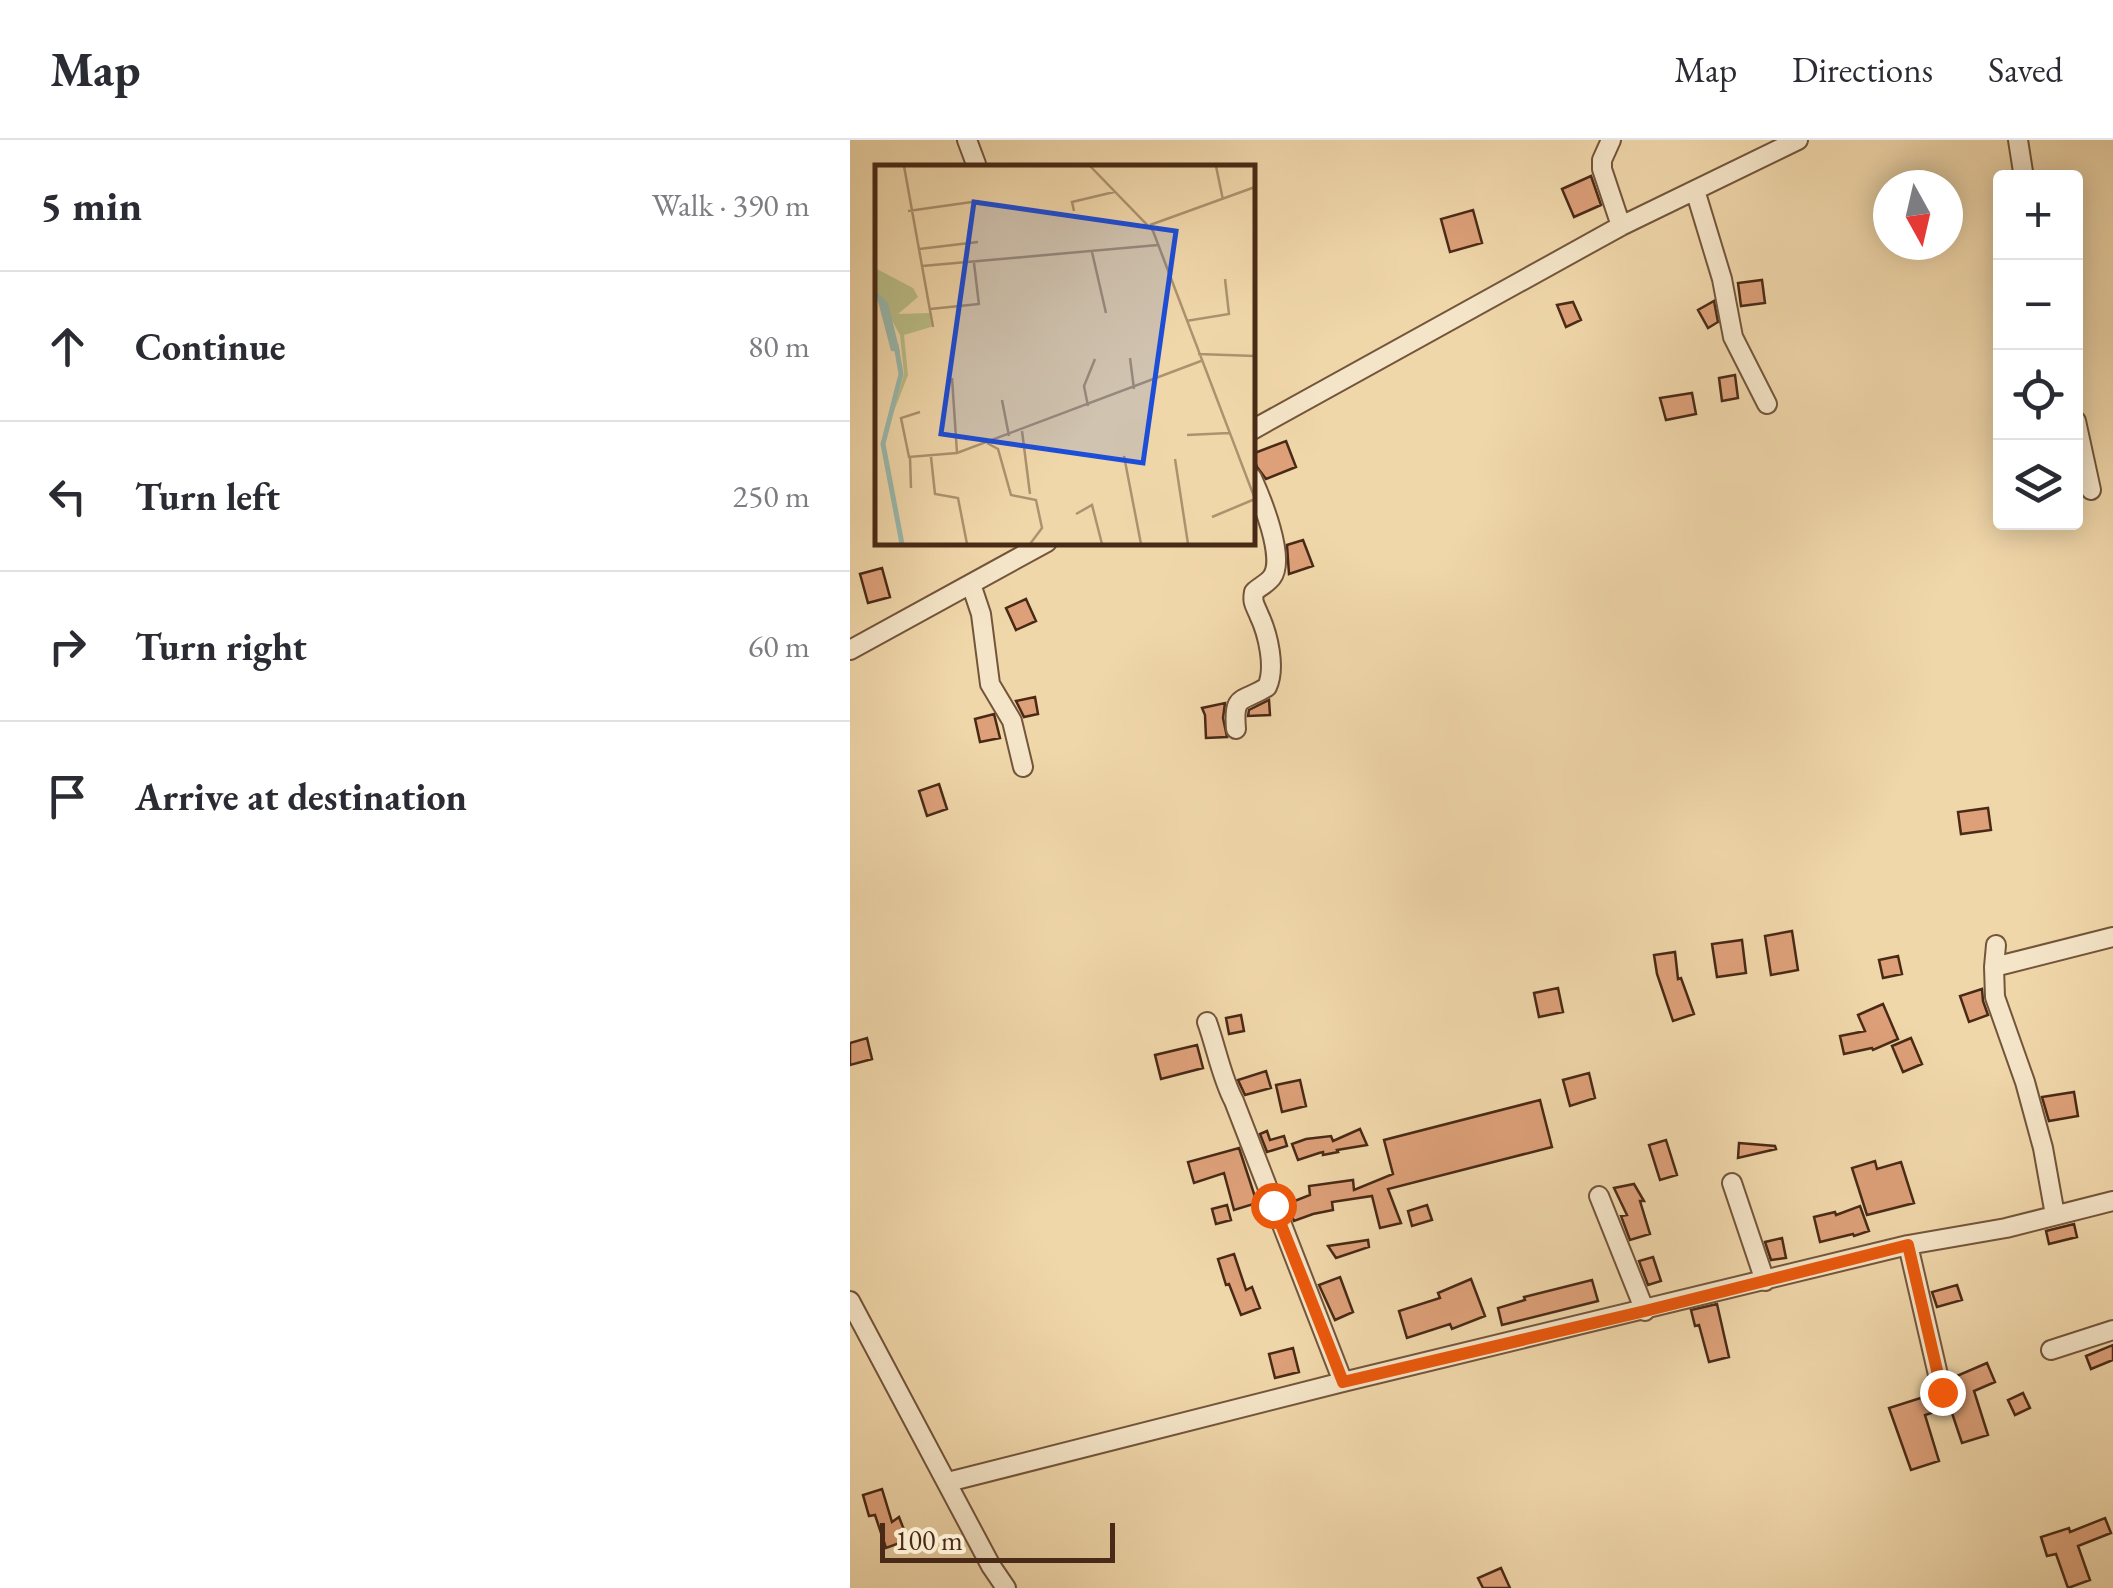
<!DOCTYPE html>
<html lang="en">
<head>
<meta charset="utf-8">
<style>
	:root { --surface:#fff; --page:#f7f7f7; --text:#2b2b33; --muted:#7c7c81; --line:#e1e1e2 }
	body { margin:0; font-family:"EB Garamond",serif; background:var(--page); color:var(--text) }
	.controls { position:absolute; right:30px; top:30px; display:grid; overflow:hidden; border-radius:10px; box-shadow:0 5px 25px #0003 }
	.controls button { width:90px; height:90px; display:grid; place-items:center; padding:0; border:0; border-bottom:2px solid var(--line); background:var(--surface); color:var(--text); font:50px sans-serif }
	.compass { position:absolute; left:1023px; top:30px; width:90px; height:90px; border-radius:50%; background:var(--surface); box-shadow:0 5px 25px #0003; rotate:172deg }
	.scale { position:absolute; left:30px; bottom:25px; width:235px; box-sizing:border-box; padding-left:10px; border:5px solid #492a16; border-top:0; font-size:28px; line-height:35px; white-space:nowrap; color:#492a16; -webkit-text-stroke:8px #f5e5c8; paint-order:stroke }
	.stop { position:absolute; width:30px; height:30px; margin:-22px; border:8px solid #ea580c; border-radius:50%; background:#fff }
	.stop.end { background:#ea580c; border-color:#fff; box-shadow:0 2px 10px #0008 }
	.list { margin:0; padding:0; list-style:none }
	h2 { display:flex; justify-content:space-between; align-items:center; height:130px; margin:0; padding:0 40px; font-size:42px }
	h2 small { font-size:32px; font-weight:400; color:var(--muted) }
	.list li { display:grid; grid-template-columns:65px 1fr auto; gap:30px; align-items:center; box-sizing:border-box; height:150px; padding:0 40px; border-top:2px solid var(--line) }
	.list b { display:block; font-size:38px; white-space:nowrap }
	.list em { font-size:32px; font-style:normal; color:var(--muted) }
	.icon { flex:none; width:55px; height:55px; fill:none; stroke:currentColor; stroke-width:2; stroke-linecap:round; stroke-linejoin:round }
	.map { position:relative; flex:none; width:1263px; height:1448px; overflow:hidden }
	header { display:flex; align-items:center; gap:60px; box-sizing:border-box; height:140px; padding:0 50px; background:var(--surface); border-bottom:2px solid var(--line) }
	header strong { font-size:48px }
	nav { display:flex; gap:55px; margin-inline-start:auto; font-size:35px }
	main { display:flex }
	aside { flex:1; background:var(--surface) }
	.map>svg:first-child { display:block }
	.building { fill:#dda079; stroke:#492a16; stroke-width:2.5 }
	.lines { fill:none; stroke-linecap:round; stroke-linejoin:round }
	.minor-casing { stroke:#73553b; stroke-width:22 }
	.minor { stroke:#f5e5c8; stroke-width:18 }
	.route { stroke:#ea580c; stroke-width:12 }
	.inset-river { fill:none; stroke:#9ab9ad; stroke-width:5 }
	.inset-road { fill:none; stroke:#ad926f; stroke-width:2.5 }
	.view { fill:#1d4ed8; fill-opacity:0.15; stroke:#1d4ed8; stroke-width:5 }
	.inset-edge { fill:none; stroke:#492a16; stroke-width:5 }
</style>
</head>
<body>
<header>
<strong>Map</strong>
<nav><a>Map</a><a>Directions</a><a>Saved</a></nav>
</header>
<main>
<aside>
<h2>5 min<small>Walk · 390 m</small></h2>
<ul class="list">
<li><svg class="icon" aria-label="ahead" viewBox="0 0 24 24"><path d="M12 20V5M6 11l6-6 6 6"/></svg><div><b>Continue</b></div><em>80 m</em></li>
<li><svg class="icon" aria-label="left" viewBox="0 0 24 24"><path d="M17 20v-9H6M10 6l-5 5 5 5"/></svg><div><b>Turn left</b></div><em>250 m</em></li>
<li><svg class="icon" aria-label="right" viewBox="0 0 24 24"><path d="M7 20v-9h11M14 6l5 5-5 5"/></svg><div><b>Turn right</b></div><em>60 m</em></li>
<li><svg class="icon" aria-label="arrive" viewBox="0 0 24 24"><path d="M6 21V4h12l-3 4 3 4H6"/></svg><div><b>Arrive at destination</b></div></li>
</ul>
</aside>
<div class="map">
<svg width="1263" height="1448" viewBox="0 0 1263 1448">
	<rect width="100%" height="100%" fill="#f0d7aa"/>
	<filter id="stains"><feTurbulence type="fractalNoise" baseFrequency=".002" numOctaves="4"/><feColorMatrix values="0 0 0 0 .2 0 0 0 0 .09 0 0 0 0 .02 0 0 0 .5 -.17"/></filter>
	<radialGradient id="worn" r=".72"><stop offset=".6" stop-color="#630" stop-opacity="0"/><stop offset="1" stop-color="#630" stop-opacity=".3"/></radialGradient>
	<!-- building -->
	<path class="building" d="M 741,36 L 751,65 L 724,77 L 712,49 Z
		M 623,70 L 632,103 L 600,112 L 591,79 Z
		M 912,140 L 915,163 L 891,166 L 888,143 Z
		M 864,161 L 868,182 L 858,188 L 848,170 Z
		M 723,162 L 731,180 L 716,187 L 707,165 Z
		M 885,235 L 888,258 L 872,261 L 869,238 Z
		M 842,253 L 846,274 L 816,280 L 810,258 Z
		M 436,301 L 446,327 L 416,339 L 407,327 L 402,314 Z
		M 453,400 L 463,426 L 439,434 L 437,405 Z
		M 32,428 L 40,457 L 18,463 L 10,434 Z
		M 176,459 L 186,481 L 166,490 L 156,468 Z
		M 185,557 L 188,574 L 174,577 L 166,561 Z
		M 419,560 L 420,575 L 398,576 L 399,570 Z
		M 375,563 L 373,578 L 377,597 L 356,598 L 355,575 L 352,568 Z
		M 144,574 L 150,598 L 130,602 L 125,579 Z
		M 89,644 L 97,669 L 77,676 L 69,651 Z
		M 1138,668 L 1141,690 L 1111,694 L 1108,672 Z
		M 942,791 L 948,830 L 921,835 L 915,796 Z
		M 892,800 L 896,833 L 867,837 L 862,804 Z
		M 825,812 L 828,839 L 831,838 L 844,874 L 823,881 L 807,834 L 804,815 Z
		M 1048,816 L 1052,834 L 1033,838 L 1029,820 Z
		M 708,848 L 713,872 L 689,877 L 684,853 Z
		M 1132,849 L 1133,861 L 1138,875 L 1119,882 L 1110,856 Z
		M 1033,864 L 1048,899 L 1023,910 L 1022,908 L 994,914 L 990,896 L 1015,891 L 1008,875 Z
		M 391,875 L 394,891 L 379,894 L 376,878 Z
		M 17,898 L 22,919 L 0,925 L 0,903 Z
		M 1061,898 L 1072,924 L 1053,932 L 1042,906 Z
		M 347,905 L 353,928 L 311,939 L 305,915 Z
		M 416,931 L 421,948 L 395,955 L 388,940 Z
		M 739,933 L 745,958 L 720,966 L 713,940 Z
		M 450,940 L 456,966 L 432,972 L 426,945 Z
		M 1224,952 L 1228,976 L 1199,981 L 1192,957 Z
		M 690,960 L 702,1007 L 538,1049 L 551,1083 L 530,1088 L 522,1056 L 482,1062 L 483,1070 L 463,1074 L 444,1081 L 437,1064 L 460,1055 L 459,1046 L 503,1040 L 504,1050 L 543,1034 L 534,1000 Z
		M 510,989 L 517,1005 L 487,1010 L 488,1012 L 473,1015 L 473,1012 L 469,1013 L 448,1020 L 442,1004 L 456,999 L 481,996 L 483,1001 Z
		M 417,991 L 420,1000 L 434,996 L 437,1006 L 417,1012 L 410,994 Z
		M 816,1000 L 827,1035 L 810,1040 L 799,1005 Z
		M 889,1003 L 925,1006 L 926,1009 L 888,1018 Z
		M 389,1008 L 407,1063 L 384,1070 L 374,1033 L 344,1043 L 338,1022 Z
		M 1025,1021 L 1027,1029 L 1051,1022 L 1064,1063 L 1017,1075 L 1002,1028 Z
		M 784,1044 L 794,1061 L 790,1061 L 800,1094 L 780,1100 L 771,1076 L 777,1075 L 764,1048 Z
		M 377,1065 L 381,1080 L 366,1084 L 362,1069 Z
		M 577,1065 L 582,1080 L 562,1086 L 558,1071 Z
		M 1010,1066 L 1019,1091 L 1004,1096 L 1003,1094 L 970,1102 L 964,1077 L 985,1072 L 986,1075 Z
		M 1224,1084 L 1227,1097 L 1199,1104 L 1196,1091 Z
		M 932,1098 L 936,1118 L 921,1120 L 915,1102 Z
		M 518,1100 L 519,1107 L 486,1118 L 478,1106 Z
		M 384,1114 L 396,1150 L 402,1147 L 410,1168 L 391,1175 L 379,1144 L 376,1145 L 368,1119 Z
		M 803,1117 L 811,1141 L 798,1145 L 789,1121 Z
		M 490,1137 L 503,1172 L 485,1180 L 469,1145 Z
		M 621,1139 L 635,1176 L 602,1189 L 600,1184 L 557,1198 L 549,1171 L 590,1158 L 588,1153 Z
		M 742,1140 L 748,1161 L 652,1185 L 648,1168 L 675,1160 L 674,1157 Z
		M 1107,1145 L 1112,1160 L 1087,1167 L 1082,1152 Z
		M 867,1164 L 879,1217 L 859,1222 L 849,1185 L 845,1186 L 841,1170 Z
		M 1263,1205 L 1263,1220 L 1241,1229 L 1236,1216 Z
		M 443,1208 L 449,1232 L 425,1238 L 419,1214 Z
		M 1137,1223 L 1145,1242 L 1124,1251 L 1138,1295 L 1112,1303 L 1100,1267 L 1075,1275 L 1089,1321 L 1061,1330 L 1039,1268 L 1080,1255 L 1087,1264 L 1096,1264 L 1104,1255 L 1102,1238 Z
		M 1173,1253 L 1180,1268 L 1165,1275 L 1158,1260 Z
		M 32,1349 L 42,1382 L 49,1377 L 58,1400 L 36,1408 L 25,1375 L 19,1376 L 13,1355 Z
		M 1255,1378 L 1261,1393 L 1228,1406 L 1240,1440 L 1218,1448 L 1206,1414 L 1197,1416 L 1191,1397 L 1219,1388 L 1220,1392 Z
		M 651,1428 L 660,1448 L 633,1448 L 628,1438 Z"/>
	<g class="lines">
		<!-- minor casing -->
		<g class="minor-casing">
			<path id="minor" d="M 117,0 L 126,24
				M 761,0 L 752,20 L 752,29 L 771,86
				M 1168,0 L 1174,38
				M 845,50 L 872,139 L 883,197 L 917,264
				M 1226,281 L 1241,350
				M 402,290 L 771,86 L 948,0
				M 121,444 L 131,474 L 140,544 L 162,581 L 173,627
				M 0,510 L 197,402
				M 386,589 C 383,553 392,563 417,547 C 426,528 418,494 409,475 C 405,465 402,463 404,452 C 409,447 418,443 422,437 C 436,418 411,358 402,338
				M 1146,805 L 1144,827 L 1145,857 L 1175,942 L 1193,1008 L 1205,1075
				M 1144,827 L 1263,797
				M 357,882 C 366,907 372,939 384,961 L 493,1242
				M 882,1043 L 915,1141
				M 749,1056 L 795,1171
				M 1058,1105 L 1092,1252
				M 0,1161 L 141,1426 L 156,1448
				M 1201,1210 L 1263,1190
				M 98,1342 L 493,1242 L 1058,1105 L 1156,1088 L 1263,1061"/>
		</g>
		<!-- minor -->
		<use href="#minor" class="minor"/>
	</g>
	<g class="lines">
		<!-- route -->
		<path class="route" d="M 423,1065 C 447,1124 470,1183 493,1242 L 795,1171 L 1058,1105 L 1092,1252"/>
	</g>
	<!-- overview -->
	<g transform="translate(25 25)">
		<rect width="380" height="380" fill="#f0d7aa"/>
		<path d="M 0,103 L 38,123 L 43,132 L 23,149 L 55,148 L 56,162 L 29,170 L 33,210 L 17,251 L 29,209 L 25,170 L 0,125 Z" fill="#babe88"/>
		<path d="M 0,125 L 13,138 L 25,187 L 16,186 Z" fill="#9ab9ad"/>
		<path class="inset-river" d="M 21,180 L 26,209 L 8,279 L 27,379"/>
		<path class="inset-road" d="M 29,1 L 58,162M 215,1 L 278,66 L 380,334 L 337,352M 341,1 L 348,35M 33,46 L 104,36M 199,46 L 197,37 L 239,27M 275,60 L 380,22M 44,84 L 103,77M 217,87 L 231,148M 99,98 L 104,140M 47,101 L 283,80M 55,144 L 104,139M 311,156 L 354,149 L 350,114M 323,189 L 380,191M 255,193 L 259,224M 77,213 L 82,288M 127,235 L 134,271M 213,241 L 209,221 L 220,194M 45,247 L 26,253 L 34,292 L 82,288 L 326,196M 147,266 L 155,329M 312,270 L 354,268M 112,278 L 123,284 L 136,330 L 161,335 L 167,363 L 155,379M 249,291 L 266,379M 35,292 L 36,323M 56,292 L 60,329 L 83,333 L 92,379M 300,294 L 313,379M 201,349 L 217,340 L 227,379"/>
		<path class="view" d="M 99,37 L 301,66 L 268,298 L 66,269 Z"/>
		<rect width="380" height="380" class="inset-edge"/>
	</g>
	<rect width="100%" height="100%" filter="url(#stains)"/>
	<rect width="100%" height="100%" fill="url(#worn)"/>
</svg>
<div class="controls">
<button>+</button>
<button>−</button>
<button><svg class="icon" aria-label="locate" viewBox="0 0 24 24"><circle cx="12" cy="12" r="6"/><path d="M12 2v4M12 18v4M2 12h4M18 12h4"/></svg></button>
<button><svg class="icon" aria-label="layers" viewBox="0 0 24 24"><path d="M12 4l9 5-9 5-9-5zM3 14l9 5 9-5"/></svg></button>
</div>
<svg class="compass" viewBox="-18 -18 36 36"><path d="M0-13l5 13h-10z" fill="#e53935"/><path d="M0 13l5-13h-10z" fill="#7c7c81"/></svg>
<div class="scale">100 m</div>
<div class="stop" style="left:423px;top:1065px"></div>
<div class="stop end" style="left:1092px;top:1252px"></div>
</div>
</main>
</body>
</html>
